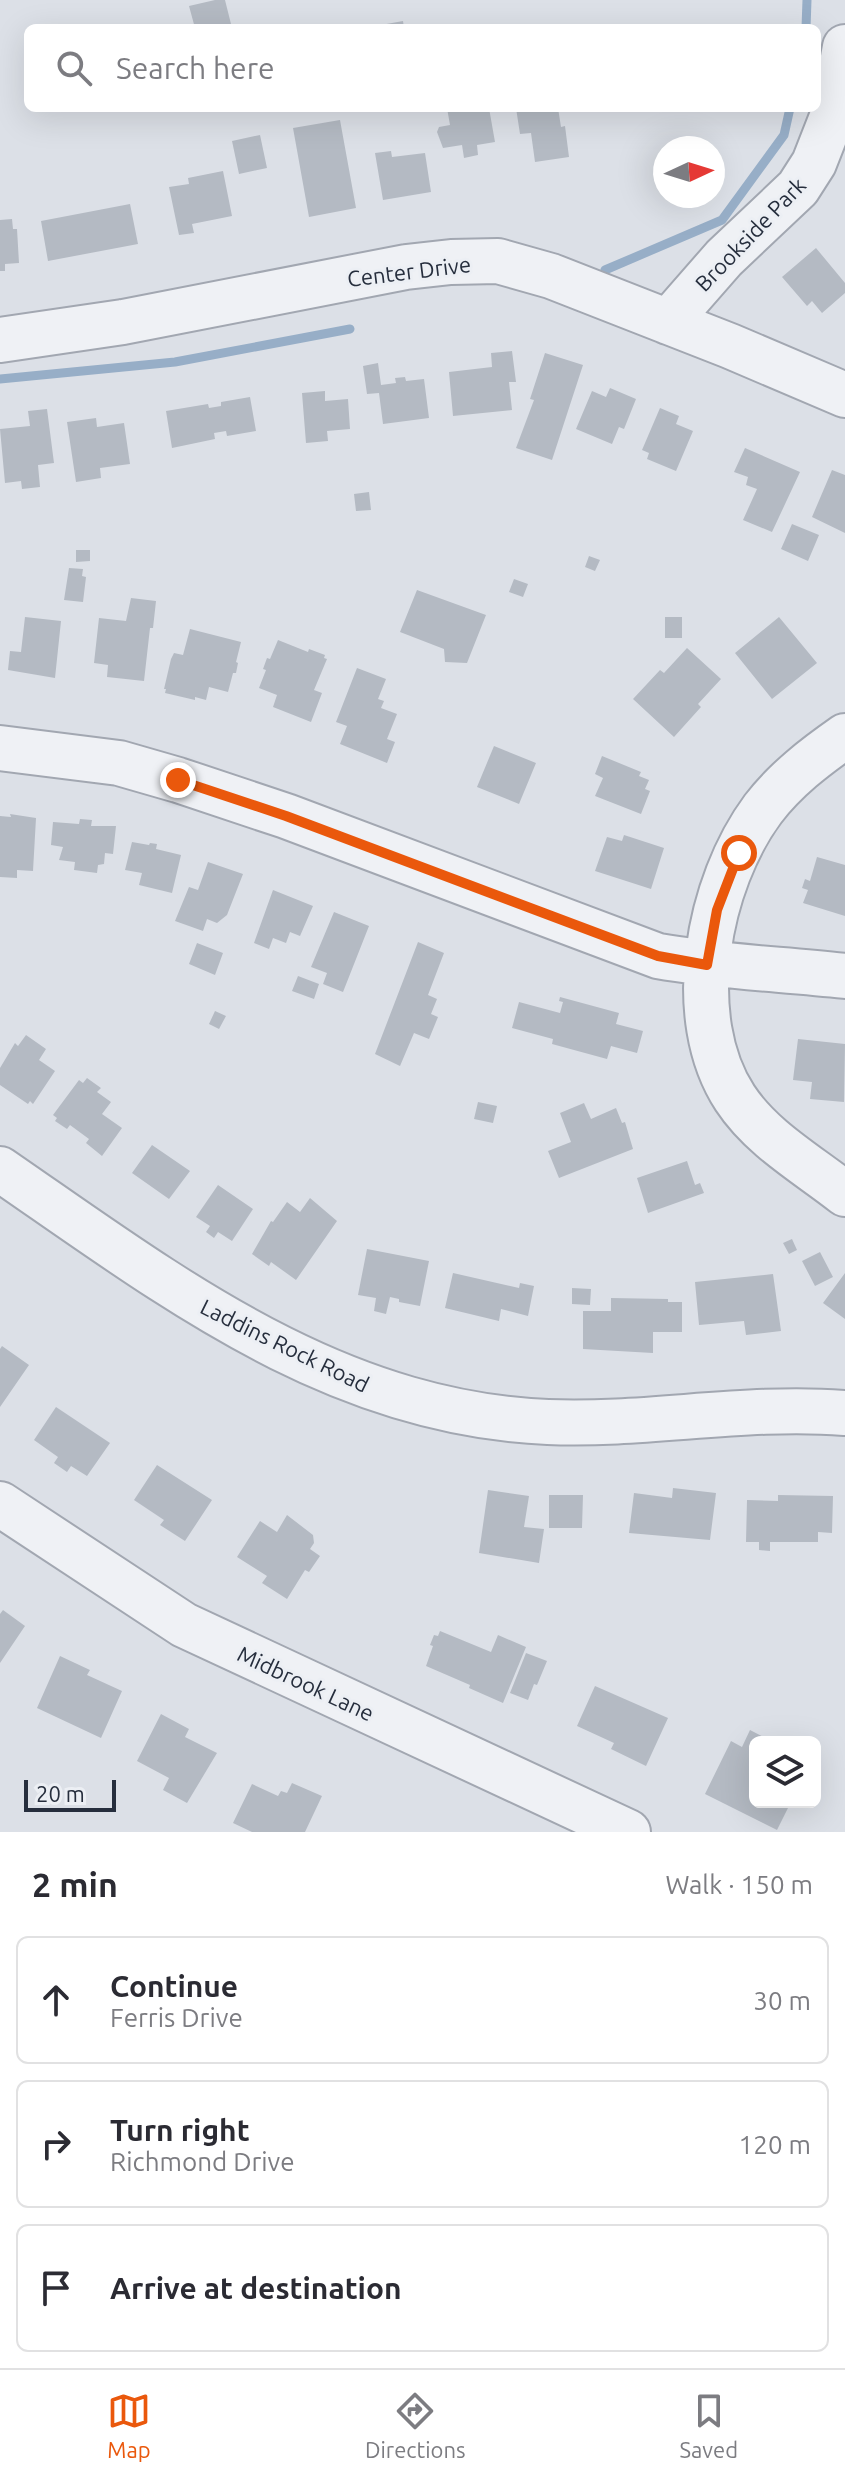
<!DOCTYPE html>
<html lang="en">
<head>
<meta charset="utf-8">
<style>
	:root { --surface:#fff; --page:#f7f7f7; --text:#2b2b33; --muted:#7c7c81; --line:#e1e1e2; --accent:#ea580c }
	body { margin:0; font-family:Ubuntu,sans-serif; background:var(--page); color:var(--text) }
	.controls { position:absolute; right:24px; bottom:24px; display:grid; overflow:hidden; border-radius:12px; box-shadow:0 8px 32px #0002 }
	.controls button { width:72px; height:72px; display:grid; place-items:center; padding:0; border:0; border-bottom:2px solid var(--line); background:var(--surface); color:var(--text); font:40px sans-serif }
	.compass { position:absolute; left:653px; top:136px; width:72px; height:72px; border-radius:50%; background:var(--surface); box-shadow:0 8px 32px #0002; rotate:86deg }
	.scale { position:absolute; left:24px; bottom:20px; width:92px; box-sizing:border-box; padding-left:8px; border:4px solid #262e3d; border-top:0; font-size:22px; line-height:28px; white-space:nowrap; color:#262e3d; -webkit-text-stroke:6px #eceff4; paint-order:stroke }
	.stop { position:absolute; width:24px; height:24px; margin:-18px; border:6px solid #ea580c; border-radius:50%; background:#fff }
	.stop.end { background:#ea580c; border-color:#fff; box-shadow:0 2px 8px #0008 }
	.list { margin:0; padding:0; list-style:none }
	h2 { display:flex; justify-content:space-between; align-items:center; height:104px; margin:0; padding:0 32px; font-size:34px }
	h2 small { font-size:26px; font-weight:400; color:var(--muted) }
	.list li { display:grid; grid-template-columns:52px 1fr auto; gap:24px; align-items:center; box-sizing:border-box; height:128px; margin:0 16px 16px; padding:0 16px; border:2px solid var(--line); border-radius:12px }
	.list b { display:block; font-size:30px; white-space:nowrap }
	.list p { margin:0; font-size:26px; white-space:nowrap; color:var(--muted) }
	.list em { font-size:26px; font-style:normal; color:var(--muted) }
	.icon { flex:none; width:44px; height:44px; fill:none; stroke:currentColor; stroke-width:2; stroke-linecap:round; stroke-linejoin:round }
	.map { position:relative; flex:none; width:845px; height:1832px; overflow:hidden }
	.search { position:absolute; background:var(--surface); box-shadow:0 8px 32px #0002; left:24px; right:24px; top:24px; height:88px; display:flex; align-items:center; gap:20px; box-sizing:border-box; padding:0 28px; border-radius:12px; color:var(--muted); font-size:30px }
	.sheet { height:536px; background:var(--surface) }
	nav { display:flex; justify-content:space-around; align-items:center; box-sizing:border-box; height:112px; border-top:2px solid var(--line); background:var(--surface); font-size:22px; color:var(--muted) }
	nav a { display:grid; justify-items:center; gap:4px }
	nav .on { color:var(--accent) }
	.map>svg:first-child { display:block }
	.lines { fill:none; stroke-linecap:round; stroke-linejoin:round }
	.stream { stroke:#97aec7; stroke-width:9 }
	.building { fill:#b4bac3 }
	.minor-casing { stroke:#a2a7b1; stroke-width:48 }
	.minor { stroke:#eff1f5; stroke-width:44 }
	.route { stroke:#ea580c; stroke-width:10 }
	.labels { text-anchor:middle; dominant-baseline:central; stroke-width:6; stroke-linejoin:round; paint-order:stroke }
	.street-label { font-size:22px; fill:#262e3d; stroke:#eceff4 }
</style>
</head>
<body>
<div class="map">
<svg width="845" height="1832" viewBox="0 0 845 1832">
	<rect width="100%" height="100%" fill="#dce0e7"/>
	<g class="lines">
		<!-- stream -->
		<path class="stream" d="M 806,28 L 807,0
			M 605,270 L 722,220 L 784,135 L 790,108
			M 0,379 L 175,362 L 350,329"/>
	</g>
	<!-- building -->
	<path class="building" d="M 215,0 L 225,0 L 232,28 L 195,28 L 189,6 Z
		M 403,21 L 404,28 L 381,28 L 381,25 Z
		M 447,108 L 489,108 L 495,142 L 477,145 L 478,155 L 464,158 L 462,145 L 443,148 L 437,132 L 439,127 L 450,125 Z
		M 516,108 L 558,108 L 561,127 L 565,126 L 569,157 L 535,162 L 531,133 L 520,134 Z
		M 340,120 L 356,208 L 309,217 L 293,128 Z
		M 260,135 L 267,168 L 239,174 L 232,141 Z
		M 391,151 L 392,157 L 425,153 L 431,192 L 383,200 L 375,153 Z
		M 223,171 L 232,216 L 192,224 L 194,233 L 179,235 L 169,187 L 189,184 L 188,178 Z
		M 130,204 L 138,244 L 48,261 L 41,221 Z
		M 12,219 L 13,229 L 17,229 L 19,263 L 5,264 L 5,271 L 0,271 L 0,220 Z
		M 816,248 L 845,283 L 845,293 L 822,313 L 812,301 L 807,306 L 782,277 Z
		M 512,351 L 516,382 L 509,382 L 512,410 L 453,416 L 449,372 L 492,367 L 491,353 Z
		M 545,353 L 583,365 L 552,460 L 516,448 L 534,400 L 530,399 Z
		M 378,363 L 381,385 L 396,383 L 395,378 L 405,377 L 406,381 L 424,379 L 429,418 L 383,424 L 379,393 L 367,394 L 363,366 Z
		M 610,388 L 636,399 L 624,429 L 619,427 L 612,444 L 576,429 L 592,391 L 606,397 Z
		M 325,391 L 325,401 L 348,399 L 350,429 L 327,431 L 328,441 L 306,443 L 302,393 Z
		M 250,397 L 256,431 L 227,436 L 226,431 L 214,433 L 215,439 L 172,448 L 166,411 L 208,404 L 209,408 L 221,406 L 221,402 Z
		M 660,408 L 679,416 L 676,424 L 693,431 L 676,471 L 647,459 L 649,453 L 642,450 Z
		M 47,409 L 54,463 L 38,465 L 40,487 L 22,489 L 21,481 L 5,483 L 0,429 L 30,426 L 28,411 Z
		M 96,418 L 97,427 L 124,423 L 130,464 L 100,468 L 101,478 L 76,482 L 67,422 Z
		M 745,448 L 800,472 L 772,532 L 743,520 L 757,489 L 746,485 L 748,477 L 734,472 Z
		M 832,470 L 845,475 L 845,533 L 812,517 Z
		M 369,492 L 371,510 L 356,511 L 354,494 Z
		M 792,524 L 819,535 L 808,561 L 781,549 Z
		M 76,550 L 90,550 L 90,561 L 76,562 Z
		M 589,556 L 600,560 L 595,571 L 585,567 Z
		M 69,568 L 83,569 L 82,576 L 86,577 L 83,602 L 64,600 Z
		M 514,579 L 528,584 L 523,597 L 509,592 Z
		M 417,590 L 486,615 L 467,663 L 445,662 L 444,649 L 400,632 Z
		M 131,598 L 156,601 L 153,628 L 150,628 L 144,681 L 107,677 L 108,665 L 94,663 L 99,618 L 126,621 Z
		M 25,617 L 61,621 L 55,678 L 8,670 L 10,651 L 21,652 Z
		M 665,617 L 682,617 L 682,638 L 665,638 Z
		M 779,617 L 817,663 L 772,699 L 735,653 Z
		M 190,629 L 241,642 L 236,662 L 238,663 L 236,673 L 233,673 L 228,692 L 209,687 L 206,700 L 195,697 L 195,700 L 165,693 L 166,689 L 164,689 L 171,659 L 174,653 L 183,655 Z
		M 278,640 L 308,652 L 309,649 L 325,655 L 324,658 L 327,659 L 314,690 L 322,693 L 311,722 L 273,707 L 277,695 L 259,688 L 266,670 L 263,669 L 267,658 L 270,659 Z
		M 687,648 L 721,679 L 698,704 L 701,707 L 674,737 L 633,699 L 660,670 L 664,673 Z
		M 357,668 L 386,679 L 378,699 L 384,701 L 381,708 L 397,714 L 387,739 L 395,742 L 387,763 L 340,744 L 347,726 L 336,722 Z
		M 494,746 L 536,763 L 519,804 L 477,787 Z
		M 602,756 L 641,772 L 639,776 L 649,780 L 645,789 L 650,791 L 641,814 L 595,796 L 603,778 L 595,774 Z
		M 10,814 L 36,818 L 33,871 L 17,870 L 17,878 L 0,877 L 0,816 L 11,817 Z
		M 80,819 L 92,820 L 91,826 L 116,826 L 113,854 L 105,853 L 104,864 L 98,865 L 97,873 L 74,870 L 75,862 L 59,860 L 63,847 L 51,845 L 53,822 L 79,824 Z
		M 624,835 L 664,848 L 651,889 L 595,871 L 607,837 L 622,841 Z
		M 132,842 L 149,845 L 150,843 L 157,844 L 156,849 L 181,855 L 172,893 L 139,885 L 142,873 L 125,870 Z
		M 817,857 L 845,865 L 845,916 L 803,903 L 808,890 L 802,888 L 805,879 L 810,881 Z
		M 208,862 L 243,874 L 227,915 L 217,923 L 207,919 L 203,931 L 175,921 L 189,887 L 198,890 Z
		M 273,890 L 313,906 L 300,936 L 290,932 L 286,943 L 273,938 L 269,949 L 254,943 Z
		M 334,912 L 369,926 L 343,992 L 323,984 L 327,973 L 311,967 Z
		M 418,942 L 444,953 L 428,995 L 437,999 L 431,1014 L 438,1017 L 429,1039 L 414,1033 L 400,1066 L 375,1054 Z
		M 197,943 L 223,953 L 215,975 L 189,964 Z
		M 298,976 L 319,984 L 314,999 L 292,991 Z
		M 560,997 L 619,1013 L 616,1024 L 643,1031 L 637,1053 L 611,1046 L 607,1059 L 552,1044 L 553,1039 L 512,1028 L 519,1002 L 560,1013 L 563,1002 L 559,1001 Z
		M 215,1011 L 226,1016 L 219,1029 L 209,1024 Z
		M 26,1035 L 46,1049 L 39,1060 L 55,1071 L 33,1104 L 30,1101 L 28,1104 L 0,1085 L 0,1068 L 15,1043 L 18,1046 Z
		M 798,1039 L 845,1044 L 844,1102 L 810,1099 L 812,1082 L 793,1080 Z
		M 87,1078 L 101,1088 L 97,1092 L 111,1102 L 102,1114 L 122,1128 L 102,1156 L 86,1143 L 89,1139 L 70,1125 L 67,1129 L 55,1121 L 57,1118 L 53,1115 L 79,1080 L 83,1083 Z
		M 478,1102 L 497,1106 L 493,1123 L 474,1119 Z
		M 584,1103 L 591,1119 L 616,1108 L 622,1123 L 625,1122 L 633,1149 L 559,1178 L 548,1151 L 571,1142 L 560,1113 Z
		M 152,1145 L 190,1171 L 169,1199 L 132,1173 Z
		M 687,1161 L 695,1185 L 700,1183 L 704,1193 L 648,1213 L 637,1178 Z
		M 218,1185 L 253,1209 L 232,1241 L 218,1232 L 214,1238 L 206,1232 L 210,1226 L 196,1217 Z
		M 310,1198 L 337,1221 L 296,1280 L 271,1262 L 269,1266 L 252,1254 L 271,1221 L 273,1222 L 287,1202 L 300,1212 Z
		M 792,1239 L 797,1250 L 789,1254 L 783,1243 Z
		M 367,1249 L 429,1261 L 420,1306 L 399,1302 L 399,1299 L 390,1297 L 386,1314 L 374,1311 L 376,1298 L 358,1295 Z
		M 820,1252 L 833,1277 L 815,1286 L 802,1261 Z
		M 453,1273 L 519,1288 L 520,1283 L 534,1286 L 528,1316 L 501,1309 L 499,1321 L 445,1308 Z
		M 845,1273 L 845,1319 L 823,1303 Z
		M 773,1274 L 781,1331 L 746,1335 L 744,1321 L 699,1325 L 695,1282 Z
		M 572,1288 L 591,1289 L 590,1305 L 572,1304 Z
		M 611,1298 L 668,1299 L 668,1302 L 682,1302 L 682,1332 L 653,1332 L 653,1353 L 583,1349 L 583,1311 L 611,1311 Z
		M 2,1346 L 29,1365 L 0,1407 L 0,1349 Z
		M 56,1407 L 110,1443 L 87,1476 L 71,1466 L 67,1472 L 54,1463 L 58,1457 L 34,1440 Z
		M 157,1465 L 212,1500 L 185,1541 L 160,1525 L 164,1520 L 134,1500 Z
		M 673,1488 L 716,1493 L 710,1540 L 629,1533 L 634,1493 L 672,1498 Z
		M 488,1490 L 529,1496 L 524,1527 L 544,1529 L 539,1563 L 479,1553 Z
		M 549,1495 L 583,1495 L 582,1528 L 549,1528 Z
		M 778,1495 L 833,1496 L 832,1533 L 818,1532 L 818,1542 L 770,1542 L 770,1551 L 759,1550 L 759,1542 L 746,1542 L 747,1500 L 778,1501 Z
		M 287,1515 L 313,1535 L 314,1543 L 310,1549 L 320,1556 L 309,1572 L 305,1570 L 287,1599 L 262,1583 L 267,1576 L 237,1557 L 260,1521 L 277,1532 Z
		M 3,1610 L 25,1626 L 0,1663 L 0,1614 Z
		M 440,1631 L 491,1652 L 498,1635 L 526,1647 L 503,1703 L 469,1688 L 470,1685 L 426,1666 L 433,1646 L 430,1645 L 434,1635 L 438,1636 Z
		M 526,1653 L 547,1661 L 537,1685 L 534,1684 L 528,1700 L 510,1693 Z
		M 60,1656 L 90,1670 L 87,1675 L 122,1691 L 101,1738 L 37,1708 Z
		M 595,1686 L 668,1718 L 646,1766 L 611,1749 L 614,1743 L 577,1726 Z
		M 161,1714 L 189,1729 L 185,1737 L 217,1753 L 187,1803 L 163,1790 L 169,1778 L 137,1761 Z
		M 750,1730 L 773,1742 L 755,1742 L 755,1802 L 791,1802 L 777,1830 L 705,1794 L 731,1741 L 742,1747 Z
		M 292,1783 L 322,1796 L 305,1832 L 252,1832 L 233,1823 L 252,1784 L 278,1796 L 281,1791 L 287,1793 Z"/>
	<g class="lines">
		<!-- minor casing -->
		<g class="minor-casing">
			<path id="minor" d="M 668,322 L 724,258 L 798,188 L 814,163 L 832,117 L 845,47
				M 0,340 L 123,322 L 406,267 L 451,262 L 498,261 L 551,276 L 730,346 L 845,395
				M 845,736 C 815,757 786,779 763,809 C 708,883 682,1017 735,1098 C 762,1139 807,1164 845,1194
				M 0,748 L 119,763 L 178,780 L 286,816 L 658,956 C 720,967 783,969 845,976
				M 0,1169 C 170,1286 333,1413 548,1422 C 647,1426 746,1405 845,1413
				M 0,1504 L 184,1625 L 628,1832"/>
		</g>
		<!-- minor -->
		<use href="#minor" class="minor"/>
	</g>
	<g class="lines">
		<!-- route -->
		<path class="route" d="M 178,780 L 286,816 L 658,956 L 707,965 L 717,910 L 739,853"/>
	</g>
	<g class="labels">
		<!-- street labels -->
		<g class="street-label">
			<text transform="translate(750 234) rotate(-46)">Brookside Park</text>
			<text transform="translate(409 271) rotate(-7)">Center Drive</text>
			<text transform="translate(285 1345) rotate(26)">Laddins Rock Road</text>
			<text transform="translate(306 1683) rotate(25)">Midbrook Lane</text>
		</g>
	</g>
</svg>
<div class="controls">
<button><svg class="icon" aria-label="layers" viewBox="0 0 24 24"><path d="M12 4l9 5-9 5-9-5zM3 14l9 5 9-5"/></svg></button>
</div>
<svg class="compass" viewBox="-18 -18 36 36"><path d="M0-13l5 13h-10z" fill="#e53935"/><path d="M0 13l5-13h-10z" fill="#7c7c81"/></svg>
<div class="scale">20 m</div>
<div class="stop" style="left:739px;top:853px"></div>
<div class="stop end" style="left:178px;top:780px"></div>
<div class="search"><svg class="icon" aria-label="search" viewBox="0 0 24 24"><circle cx="10" cy="10" r="6"/><path d="M15 15l6 6"/></svg>Search here</div>
</div>
<section class="sheet">
<h2>2 min<small>Walk · 150 m</small></h2>
<ul class="list">
<li><svg class="icon" aria-label="ahead" viewBox="0 0 24 24"><path d="M12 20V5M6 11l6-6 6 6"/></svg><div><b>Continue</b><p>Ferris Drive</p></div><em>30 m</em></li>
<li><svg class="icon" aria-label="right" viewBox="0 0 24 24"><path d="M7 20v-9h11M14 6l5 5-5 5"/></svg><div><b>Turn right</b><p>Richmond Drive</p></div><em>120 m</em></li>
<li><svg class="icon" aria-label="arrive" viewBox="0 0 24 24"><path d="M6 21V4h12l-3 4 3 4H6"/></svg><div><b>Arrive at destination</b></div></li>
</ul>
</section>
<nav>
<a class="on"><svg class="icon" aria-label="map" viewBox="0 0 24 24"><path d="M3 6l6-2 6 2 6-2v14l-6 2-6-2-6 2zM9 4v14M15 6v14"/></svg>Map</a>
<a><svg class="icon" aria-label="directions" viewBox="0 0 24 24"><path d="M12 3l9 9-9 9-9-9zM9 14v-3h6M13 9l2 2-2 2"/></svg>Directions</a>
<a><svg class="icon" aria-label="saved" viewBox="0 0 24 24"><path d="M7 4h10v16l-5-4-5 4z"/></svg>Saved</a>
</nav>
</body>
</html>
